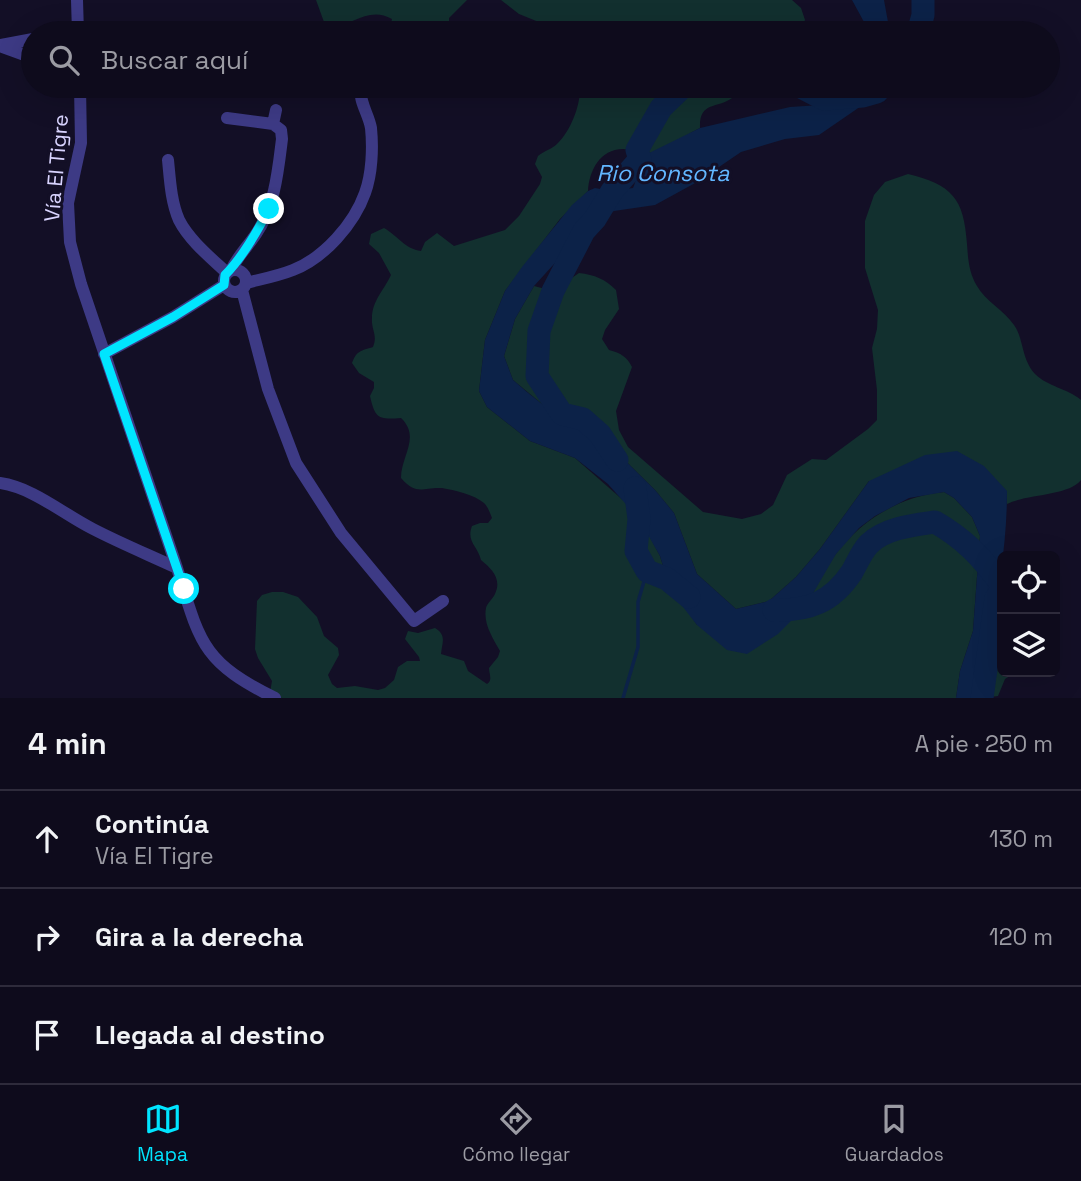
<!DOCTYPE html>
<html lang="es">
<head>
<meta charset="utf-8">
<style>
	:root { --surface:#0e0b1c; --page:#1c1929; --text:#f1f3f6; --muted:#9b9ba3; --line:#2e2b3b; --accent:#00e5ff }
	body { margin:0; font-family:"Space Grotesk",sans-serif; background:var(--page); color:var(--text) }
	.controls { position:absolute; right:21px; bottom:21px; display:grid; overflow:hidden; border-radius:10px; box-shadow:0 7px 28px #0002 }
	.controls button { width:63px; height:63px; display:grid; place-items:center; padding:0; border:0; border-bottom:2px solid var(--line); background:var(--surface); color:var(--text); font:35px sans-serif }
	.stop { position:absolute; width:21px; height:21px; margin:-16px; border:5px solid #00e5ff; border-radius:50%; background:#fff }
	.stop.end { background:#00e5ff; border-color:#fff; box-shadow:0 2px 7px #0008 }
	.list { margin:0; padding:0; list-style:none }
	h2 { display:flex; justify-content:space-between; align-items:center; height:91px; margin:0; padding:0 28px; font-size:30px }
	h2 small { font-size:23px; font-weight:400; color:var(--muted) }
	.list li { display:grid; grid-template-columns:46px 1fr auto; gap:21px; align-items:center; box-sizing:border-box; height:98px; padding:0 28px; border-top:2px solid var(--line) }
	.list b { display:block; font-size:26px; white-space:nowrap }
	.list p { margin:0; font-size:23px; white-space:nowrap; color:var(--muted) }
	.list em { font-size:23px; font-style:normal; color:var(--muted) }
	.icon { flex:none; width:38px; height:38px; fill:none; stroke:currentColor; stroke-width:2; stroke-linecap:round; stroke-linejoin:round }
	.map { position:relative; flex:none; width:1081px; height:698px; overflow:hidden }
	.search { position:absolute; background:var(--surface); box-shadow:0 7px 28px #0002; left:21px; right:21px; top:21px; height:77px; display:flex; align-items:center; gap:18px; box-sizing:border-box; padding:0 24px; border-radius:38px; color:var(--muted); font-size:26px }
	.sheet { height:385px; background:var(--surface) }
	nav { display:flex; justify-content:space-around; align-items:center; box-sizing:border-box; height:98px; border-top:2px solid var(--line); background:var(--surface); font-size:19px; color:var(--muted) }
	nav a { display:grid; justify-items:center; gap:4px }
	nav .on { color:var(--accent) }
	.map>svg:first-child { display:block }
	.green { fill:#12302f }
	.water { fill:#0c2248 }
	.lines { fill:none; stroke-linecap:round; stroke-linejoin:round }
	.stream { stroke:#0c2248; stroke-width:3.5 }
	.river { stroke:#0c2248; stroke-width:23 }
	.minor { stroke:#3d3a85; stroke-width:12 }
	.route { stroke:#00e5ff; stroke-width:9 }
	.labels { text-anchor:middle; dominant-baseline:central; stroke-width:6; stroke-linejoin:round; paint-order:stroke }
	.street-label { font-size:21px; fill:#d9d4ff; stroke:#130f26 }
	.water-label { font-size:23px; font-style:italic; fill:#62b6ff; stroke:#130f26 }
</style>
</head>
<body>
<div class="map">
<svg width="1081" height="698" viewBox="0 0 1081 698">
	<rect width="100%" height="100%" fill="#130f26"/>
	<!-- green -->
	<path class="green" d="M 316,0 L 467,0 L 449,18 L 449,24 L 454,33 L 384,33 L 383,30 L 391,23 L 392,19 C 369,6 353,25 330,28 L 324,22 Z
		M 501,0 L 792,0 L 801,8 L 805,20 L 798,33 L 616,33 L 607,27 L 587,33 L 551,27 L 519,14 Z
		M 580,86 L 746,86 C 740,89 737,95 732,98 C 717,109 699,101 700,128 C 687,134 664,151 650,153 C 642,154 632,149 623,149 C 600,149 589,171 588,191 L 560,219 L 505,291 L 485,340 L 479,391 L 487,407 L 530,441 L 575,458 L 624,501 L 639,519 L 650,537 L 660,556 L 667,579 L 697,625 L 805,607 C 815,590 823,571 835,555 C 861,520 900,496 944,492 L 954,498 L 972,517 L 980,536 L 973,631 L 960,671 L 956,698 L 269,698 L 272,681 L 258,658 L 255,649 L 257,601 L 262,595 L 272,592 L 283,592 L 298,597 L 317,617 L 324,636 L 338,648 L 339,655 L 328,675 L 332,684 L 337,688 L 355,686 L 378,690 L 385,688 L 394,680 L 398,667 L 407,661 L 420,661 L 419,657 L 405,639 L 408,631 L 418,633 L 435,628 C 447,635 442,643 441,654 L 464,661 L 468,671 L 487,684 C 493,680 489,674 489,668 L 498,657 L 500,651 C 493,638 483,624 486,608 C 487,603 493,599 495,594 C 502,579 492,569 481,560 C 478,546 466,542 472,526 L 480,523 L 488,523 L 492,518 C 490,513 488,507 484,503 C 475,495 454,490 442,488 C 422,487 417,496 401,478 C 401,456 421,437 401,418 C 378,420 375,418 370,396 L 374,388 L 374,382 L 359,373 L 352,363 C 357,350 361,351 373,347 C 378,335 371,330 372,318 C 372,301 384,290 391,275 L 379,253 L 369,244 L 371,234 L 384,228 C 398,236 405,249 421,251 L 425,242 L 437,233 L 454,246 L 505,230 L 519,216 L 540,184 L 542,177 L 535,164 L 538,156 C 544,151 552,149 557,144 C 571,131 581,104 580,86 Z
		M 908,174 C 952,185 964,198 967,244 C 968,259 969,273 977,286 C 985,301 1004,310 1014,325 C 1024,339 1021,358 1035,374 C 1048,387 1067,388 1081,400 L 1081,480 C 1069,496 1026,494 1007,504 L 1007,491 L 869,481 L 820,549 L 796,577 L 769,601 L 736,609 L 697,574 L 674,513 L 655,490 L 583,419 L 542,404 L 513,380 L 504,356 L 515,319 L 534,286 L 553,291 L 579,273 C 595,275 605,279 616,290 L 619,309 L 605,330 L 602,339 L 609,350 C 621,353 627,357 632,367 L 616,411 L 619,430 L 628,447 L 703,512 L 742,519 L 761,514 L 773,505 L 787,475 L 812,459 L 826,460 L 868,429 L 877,420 L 877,390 L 872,348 L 877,329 L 878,310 L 865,268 L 865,221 L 874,195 L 885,182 Z
		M 991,633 L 998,638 L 999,649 L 1002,652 L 1002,672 L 1016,672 L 1005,679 L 998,696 L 982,698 Z"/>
	<!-- water -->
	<path class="water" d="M 852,0 L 884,0 L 890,33 L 870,33 Z
		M 852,86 L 881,86 L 867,102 L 819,135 L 785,139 L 741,152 L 697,182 L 655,205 L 614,211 L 595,219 L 534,286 L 515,319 L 504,356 L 513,380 L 527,392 L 542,404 L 583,419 L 655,490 L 674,513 L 697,574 L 736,609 L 769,601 L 796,577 L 820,549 L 869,481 L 925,455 L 957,451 L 984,466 L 1007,491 C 1007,542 999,588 990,638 C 987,658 986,678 982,698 L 956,698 L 960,671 L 973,631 L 980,536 L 972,517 L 954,498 L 944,492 L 909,498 L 875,516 L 859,528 L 836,554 L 805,607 L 778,634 L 747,654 L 727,650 L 697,625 L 676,598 L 667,579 L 660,556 L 639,519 L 608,484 L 575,458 L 530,441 L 487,407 L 479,391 L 485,340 L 505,291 L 522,267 L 572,205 L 588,191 L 595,188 L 611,191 L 633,188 C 639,177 634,165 643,156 L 700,128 L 790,107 L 820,105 L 839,97 Z"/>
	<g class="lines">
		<!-- stream -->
		<path class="stream" d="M 623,698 L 638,647 L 638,602 L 647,571"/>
		<!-- river -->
		<path class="river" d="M 918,33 L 923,15 L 923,0
			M 799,86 L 824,99 L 863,96 L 877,92 L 881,86
			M 617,460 L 600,434 L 583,419 L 562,414 L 537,376 L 539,331 L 553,291 L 584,231 L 595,219 L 612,191 L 640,159 L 637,150 L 661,108 L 684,86
			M 635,488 L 639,519 L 636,551 L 647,571 L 667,579 L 689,597
			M 774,610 C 809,611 832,602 852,572 C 857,563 862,551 869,544 C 885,528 914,525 935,522 C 963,538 982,557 1001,584 L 1000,593 L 996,598 L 982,698"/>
		<!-- minor -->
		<path class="minor" d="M 77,0 L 78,33
			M 0,45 L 33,39
			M 0,46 L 33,58
			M 80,86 L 81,143 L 68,203 L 70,242 L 81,284 L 177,568 C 200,643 202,662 275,698
			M 227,118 L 273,124
			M 168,160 C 170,180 171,202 179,220 C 189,240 211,258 227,273
			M224 281a11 11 0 1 1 22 0a11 11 0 1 1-22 0Z
			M 231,270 C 238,256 248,246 256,234 C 275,206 278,171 282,139 L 281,130 L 273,124 L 276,110
			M 246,283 C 262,279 278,276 293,270 C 324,258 354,224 365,193 C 372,174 373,148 371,128 C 369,115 358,100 361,87
			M 242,290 L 268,389 L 296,463 L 341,533 L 414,621 L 443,601
			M 104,354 L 173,317 L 224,285
			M 0,483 C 34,488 63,514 93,529 C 120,543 149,555 177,568"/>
	</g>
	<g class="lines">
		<!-- route -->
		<path class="route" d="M 184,589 L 104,354 L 173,317 L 224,285 L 225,275 C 241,259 258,230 269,209"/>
	</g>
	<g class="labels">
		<!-- street labels -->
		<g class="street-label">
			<text transform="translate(56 168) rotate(-85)">Vía El Tigre</text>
		</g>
		<!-- water labels -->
		<g class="water-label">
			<text x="663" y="173">Rio Consota</text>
		</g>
	</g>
</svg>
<div class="controls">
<button><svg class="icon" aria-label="locate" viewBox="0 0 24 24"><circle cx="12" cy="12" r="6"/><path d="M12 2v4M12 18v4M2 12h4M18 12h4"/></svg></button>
<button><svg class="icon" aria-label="layers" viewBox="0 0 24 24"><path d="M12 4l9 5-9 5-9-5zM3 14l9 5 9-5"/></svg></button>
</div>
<div class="stop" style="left:184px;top:589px"></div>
<div class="stop end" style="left:269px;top:209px"></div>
<div class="search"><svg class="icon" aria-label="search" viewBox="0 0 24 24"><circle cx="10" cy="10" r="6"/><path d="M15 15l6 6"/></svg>Buscar aquí</div>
</div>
<section class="sheet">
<h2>4 min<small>A pie · 250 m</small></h2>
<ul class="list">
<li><svg class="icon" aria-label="ahead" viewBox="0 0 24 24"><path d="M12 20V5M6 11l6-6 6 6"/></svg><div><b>Continúa</b><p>Vía El Tigre</p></div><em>130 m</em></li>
<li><svg class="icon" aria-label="right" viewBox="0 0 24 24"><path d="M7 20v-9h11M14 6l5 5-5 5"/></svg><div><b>Gira a la derecha</b></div><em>120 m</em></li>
<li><svg class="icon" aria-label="arrive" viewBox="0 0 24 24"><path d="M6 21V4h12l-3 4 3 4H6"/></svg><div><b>Llegada al destino</b></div></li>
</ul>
</section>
<nav>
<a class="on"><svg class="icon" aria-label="map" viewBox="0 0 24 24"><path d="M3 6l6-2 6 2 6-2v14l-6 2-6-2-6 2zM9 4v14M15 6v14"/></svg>Mapa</a>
<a><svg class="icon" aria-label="directions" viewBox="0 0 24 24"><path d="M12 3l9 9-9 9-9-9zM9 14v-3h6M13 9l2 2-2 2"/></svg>Cómo llegar</a>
<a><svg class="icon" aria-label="saved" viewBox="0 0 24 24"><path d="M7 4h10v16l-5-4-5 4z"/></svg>Guardados</a>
</nav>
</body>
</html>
